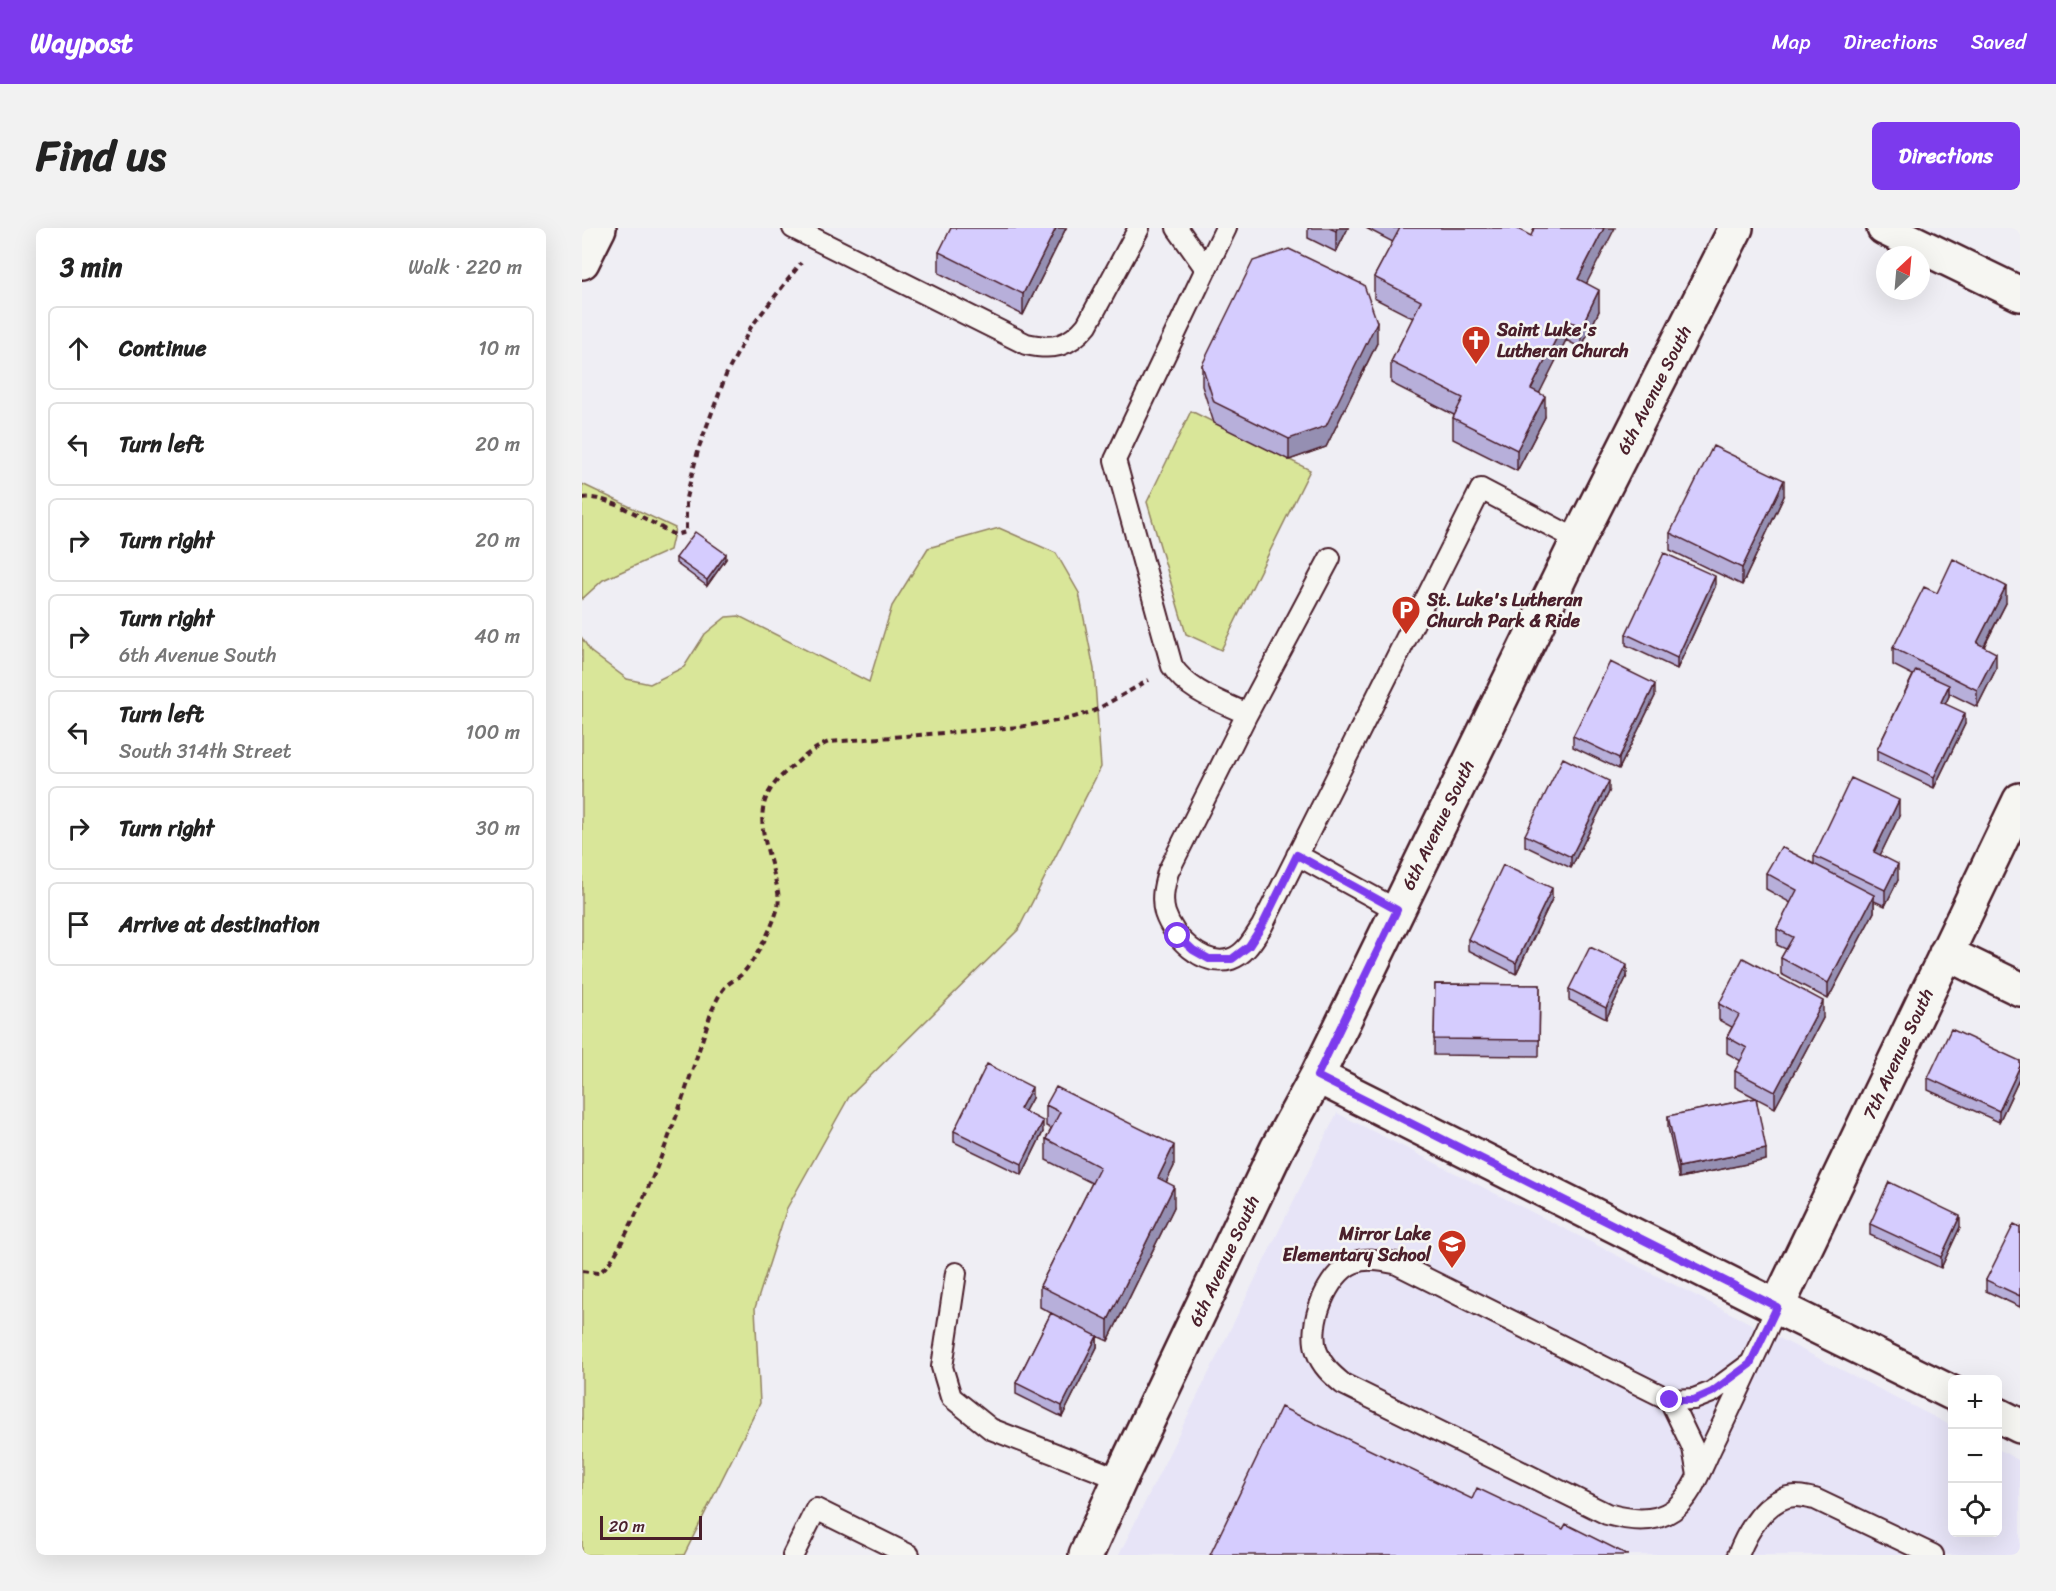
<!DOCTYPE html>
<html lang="en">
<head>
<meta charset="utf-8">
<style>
	:root { --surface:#fff; --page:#f2f2f2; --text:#222; --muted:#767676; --line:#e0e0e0; --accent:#7c3aed }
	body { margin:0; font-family:Sriracha,sans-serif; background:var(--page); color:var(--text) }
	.controls { position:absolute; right:18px; bottom:18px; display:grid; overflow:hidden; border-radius:9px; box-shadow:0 6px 24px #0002 }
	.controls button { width:54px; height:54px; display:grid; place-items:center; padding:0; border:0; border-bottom:2px solid var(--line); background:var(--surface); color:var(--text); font:30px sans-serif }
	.compass { position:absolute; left:1294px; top:18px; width:54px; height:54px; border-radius:50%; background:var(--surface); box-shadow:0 6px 24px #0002; rotate:26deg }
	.scale { position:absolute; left:18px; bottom:15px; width:102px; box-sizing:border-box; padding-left:6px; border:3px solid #4a1f2b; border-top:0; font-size:16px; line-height:21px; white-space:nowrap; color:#4a1f2b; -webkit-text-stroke:4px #f6f6f2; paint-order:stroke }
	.stop { position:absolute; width:18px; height:18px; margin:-14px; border:4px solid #7c3aed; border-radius:50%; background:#fff }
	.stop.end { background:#7c3aed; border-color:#fff; box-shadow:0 2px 6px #0008 }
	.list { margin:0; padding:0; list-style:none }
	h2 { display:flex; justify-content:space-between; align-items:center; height:78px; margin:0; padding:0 24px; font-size:26px }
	h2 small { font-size:20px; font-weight:400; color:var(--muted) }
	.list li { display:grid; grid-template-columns:39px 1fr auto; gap:18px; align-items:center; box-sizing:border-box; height:84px; margin:0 12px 12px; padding:0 12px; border:2px solid var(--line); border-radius:9px }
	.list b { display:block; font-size:22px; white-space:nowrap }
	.list p { margin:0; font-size:20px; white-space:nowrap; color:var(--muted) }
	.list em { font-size:20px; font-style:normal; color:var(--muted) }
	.icon { flex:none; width:33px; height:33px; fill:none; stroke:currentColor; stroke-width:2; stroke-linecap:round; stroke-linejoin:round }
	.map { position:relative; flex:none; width:1438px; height:1327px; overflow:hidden; border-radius:9px }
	header { display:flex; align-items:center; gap:36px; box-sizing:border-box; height:84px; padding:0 30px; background:var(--accent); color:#fff }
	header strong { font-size:28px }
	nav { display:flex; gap:33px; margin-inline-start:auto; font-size:21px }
	.intro { display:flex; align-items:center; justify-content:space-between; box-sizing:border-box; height:144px; padding:0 36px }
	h1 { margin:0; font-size:42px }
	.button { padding:15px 27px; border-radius:9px; background:var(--accent); color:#fff; font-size:21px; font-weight:700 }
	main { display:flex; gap:36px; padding:0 36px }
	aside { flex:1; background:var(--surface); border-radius:9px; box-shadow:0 6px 24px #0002 }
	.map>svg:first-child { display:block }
	.built { fill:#e7e4f7 }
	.green { fill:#d9e699; stroke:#928262; stroke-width:1.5 }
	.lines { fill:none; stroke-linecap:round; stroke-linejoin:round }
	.service-casing { stroke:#4a1f2b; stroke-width:24 }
	.minor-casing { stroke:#4a1f2b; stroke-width:38 }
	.tertiary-casing { stroke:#4a1f2b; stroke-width:38 }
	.path { stroke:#4a1f2b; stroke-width:4; stroke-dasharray:6 4.5; stroke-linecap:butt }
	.service { stroke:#f6f6f2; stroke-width:20 }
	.minor { stroke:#f6f6f2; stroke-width:33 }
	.tertiary { stroke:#f6f6f2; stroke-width:33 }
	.wall { fill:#b7afda; stroke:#4a1f2b; stroke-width:1.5 }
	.shaded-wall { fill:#958fb2; stroke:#4a1f2b; stroke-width:1.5 }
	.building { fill:#d5ccfe; stroke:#4a1f2b; stroke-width:1.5 }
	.route { stroke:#7c3aed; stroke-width:8 }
	.labels { text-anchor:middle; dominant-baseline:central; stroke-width:5; stroke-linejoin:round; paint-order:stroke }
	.poi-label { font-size:18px; font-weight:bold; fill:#4a1f2b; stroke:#f6f6f2; text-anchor:start }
	.street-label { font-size:18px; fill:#4a1f2b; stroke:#f6f6f2 }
</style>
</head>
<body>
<header>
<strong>Waypost</strong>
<nav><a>Map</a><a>Directions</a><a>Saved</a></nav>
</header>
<div class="intro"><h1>Find us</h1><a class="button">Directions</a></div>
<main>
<aside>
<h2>3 min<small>Walk · 220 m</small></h2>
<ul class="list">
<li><svg class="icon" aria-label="ahead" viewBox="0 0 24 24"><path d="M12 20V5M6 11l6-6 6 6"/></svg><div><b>Continue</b></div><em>10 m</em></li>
<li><svg class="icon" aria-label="left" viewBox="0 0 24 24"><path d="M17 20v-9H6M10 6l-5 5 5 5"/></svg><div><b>Turn left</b></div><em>20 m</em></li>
<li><svg class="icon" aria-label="right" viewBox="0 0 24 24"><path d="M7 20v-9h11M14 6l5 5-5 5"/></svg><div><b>Turn right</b></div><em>20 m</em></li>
<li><svg class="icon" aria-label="right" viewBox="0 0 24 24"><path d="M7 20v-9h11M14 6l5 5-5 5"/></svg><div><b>Turn right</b><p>6th Avenue South</p></div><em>40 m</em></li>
<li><svg class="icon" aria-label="left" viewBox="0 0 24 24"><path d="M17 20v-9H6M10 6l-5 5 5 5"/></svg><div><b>Turn left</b><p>South 314th Street</p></div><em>100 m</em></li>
<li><svg class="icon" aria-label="right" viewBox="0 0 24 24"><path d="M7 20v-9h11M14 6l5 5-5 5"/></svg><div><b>Turn right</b></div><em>30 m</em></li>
<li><svg class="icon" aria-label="arrive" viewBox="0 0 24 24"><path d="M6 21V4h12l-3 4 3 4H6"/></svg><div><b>Arrive at destination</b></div></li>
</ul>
</aside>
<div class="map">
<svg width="1438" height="1327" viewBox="0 0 1438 1327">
	<rect width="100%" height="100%" fill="#efeef4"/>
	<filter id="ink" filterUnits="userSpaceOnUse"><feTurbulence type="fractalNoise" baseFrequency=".0167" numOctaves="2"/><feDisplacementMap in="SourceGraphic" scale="12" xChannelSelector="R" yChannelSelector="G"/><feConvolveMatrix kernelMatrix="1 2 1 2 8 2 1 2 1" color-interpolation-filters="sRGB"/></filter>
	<g filter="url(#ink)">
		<!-- built -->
		<path class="built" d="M 755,885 L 1370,1198 L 1370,1304 L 1416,1304 L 1416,1221 L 1438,1233 L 1438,1327 L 537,1327 Z"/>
		<!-- green -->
		<path class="green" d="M 609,183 L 728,242 L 639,422 L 604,406 L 565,274 Z
			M 0,256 L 93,300 L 88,322 L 21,352 L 0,371 Z
			M 417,300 L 474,325 L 497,365 L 512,441 L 519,539 L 436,702 L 267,869 L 205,980 L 173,1080 L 178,1175 L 102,1327 L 0,1327 L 0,410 L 9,424 L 45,451 L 68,456 L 102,439 L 123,406 L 144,389 L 157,388 L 287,454 L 310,378 L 346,320 Z"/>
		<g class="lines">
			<!-- service casing -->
			<g class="service-casing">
				<path id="service" d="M 211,0 L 444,116 C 471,122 487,119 505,97 L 557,0
					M 595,0 L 624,41 L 533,232 L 590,438 C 607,464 638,473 665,486
					M 624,41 L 644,0
					M 748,330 L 665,486 L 586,644 C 582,658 579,671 583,685 C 591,709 621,740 649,731 C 664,726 672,710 680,698 L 899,261 L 996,312
					M 715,627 L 815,682
					M 374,1045 L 360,1139 L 369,1169 L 409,1201 L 538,1251
					M 1168,1136 L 1130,1164 L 1112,1171 L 1088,1172 L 813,1035 C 799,1033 785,1029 771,1035 C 745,1046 725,1097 735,1124 C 740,1138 749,1146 761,1156 L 1025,1286 C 1047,1292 1071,1296 1091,1282 C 1111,1267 1120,1238 1131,1216 C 1153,1171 1174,1125 1195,1079
					M 1088,1172 L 1111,1220 L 1116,1247
					M 211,1327 L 234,1281 L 327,1327
					M 1156,1327 C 1165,1304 1185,1268 1214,1268 C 1220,1268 1227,1270 1233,1271 L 1351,1327"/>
			</g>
			<!-- minor casing -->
			<g class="minor-casing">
				<path id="minor" d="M 0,34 L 17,0
					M 1364,725 L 1438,761
					M 735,848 L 1195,1079 L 1370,1165
					M 1195,1079 L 1438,572
					M 1416,1187 L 1438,1198
					M 504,1327 L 538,1251 L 695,921 L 735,848 L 996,312 L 1154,0"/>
			</g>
			<!-- tertiary casing -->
			<g class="tertiary-casing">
				<path id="tertiary" d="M 1302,0 L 1438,66"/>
			</g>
			<!-- path -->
			<path class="path" d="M 0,270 C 26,266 69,295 93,307 L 104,304 L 104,270 L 117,219 L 144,147 L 169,99 L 219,35
				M 0,1043 L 17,1045 C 31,1034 37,1019 45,1004 C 81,935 106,856 130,782 C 134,774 138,764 144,758 C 148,754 154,751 159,747 C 173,733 191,699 196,679 C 198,668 195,658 192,647 C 181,604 167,575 206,542 C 219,531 231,520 247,514 L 437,499 L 486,491 L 512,483 L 567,452"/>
			<!-- service -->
			<use href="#service" class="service"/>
			<!-- minor -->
			<use href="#minor" class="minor"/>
			<!-- tertiary -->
			<use href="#tertiary" class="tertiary"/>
		</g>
		<!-- wall -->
		<path class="wall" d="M 484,0 L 441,87 L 357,45 L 357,24 Z
			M 726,0 L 766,0 L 754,24 L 726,10 Z
			M 784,0 L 934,0 L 1004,56 L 1017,83 L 999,120 L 984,112 L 957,165 L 963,189 L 935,243 L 871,211 L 871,190 L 872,187 L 809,155 L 809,134 L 831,90 L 792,70 L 792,49 L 811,14 Z
			M 795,115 L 744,219 L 707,232 L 632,195 L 620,158 L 620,137 Z
			M 1202,268 L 1160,357 L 1088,322 L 1088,305 Z
			M 94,330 L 144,331 L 125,358 L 94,335 Z
			M 1133,359 L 1095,441 L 1044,417 L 1044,406 Z
			M 1355,365 L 1424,375 L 1402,419 L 1414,441 L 1395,479 L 1367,465 L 1367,468 L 1363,476 L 1383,496 L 1352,560 L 1295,533 L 1295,522 L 1331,447 L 1311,437 L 1311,420 Z
			M 1073,468 L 1037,541 L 991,519 L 991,508 Z
			M 1027,564 L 989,640 L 943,618 L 943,607 Z
			M 1317,588 L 1298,627 L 1316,652 L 1303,678 L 1292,673 L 1292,684 L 1246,771 L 1199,746 L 1199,730 L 1204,721 L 1195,717 L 1195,701 L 1209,675 L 1184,661 L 1184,645 L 1232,636 L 1232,628 Z
			M 970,671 L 934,746 L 886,722 L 886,711 Z
			M 1045,748 L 1024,791 L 987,772 L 987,761 Z
			M 853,756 L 958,757 L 957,828 L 852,827 Z
			M 1137,776 L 1241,790 L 1193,880 L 1174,870 L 1184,932 L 1097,950 L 1086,899 L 1086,888 L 1174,870 L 1153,859 L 1153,843 L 1159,833 L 1145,825 L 1145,809 L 1150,799 L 1137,792 Z
			M 1438,833 L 1438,849 L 1417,894 L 1346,862 L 1346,850 Z
			M 450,870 L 443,883 L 461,904 L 440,947 L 372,914 L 372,903 Z
			M 464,877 L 592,938 L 584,954 L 592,979 L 526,1113 L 515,1108 L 515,1119 L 480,1189 L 434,1166 L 434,1155 L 469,1085 L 458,1079 L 458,1058 L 510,955 L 464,932 L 464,911 L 470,901 L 464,898 Z
			M 1288,996 L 1378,999 L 1359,1040 L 1288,1007 Z
			M 1438,999 L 1438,1079 L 1404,1063 L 1404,1052 Z"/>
		<!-- shaded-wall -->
		<path class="shaded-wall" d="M 474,0 L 484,0 L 441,87 L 441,66 Z
			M 755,0 L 766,0 L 754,24 L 754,3 Z
			M 1022,0 L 1033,0 L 996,72 L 996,51 Z
			M 1017,62 L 1017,83 L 999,120 L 999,99 Z
			M 984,91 L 984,112 L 949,182 L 949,161 Z
			M 795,94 L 795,115 L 744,219 L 707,232 L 707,211 Z
			M 963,168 L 963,189 L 935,243 L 935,222 Z
			M 1202,252 L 1202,268 L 1160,357 L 1160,340 Z
			M 144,326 L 144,331 L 125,358 L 125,352 Z
			M 1133,348 L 1133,359 L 1095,441 L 1095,430 Z
			M 1424,358 L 1424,375 L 1395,431 L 1395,415 Z
			M 1414,425 L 1414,441 L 1395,479 L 1395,462 Z
			M 1073,456 L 1073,468 L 1037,541 L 1037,530 Z
			M 1367,457 L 1367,468 L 1359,485 L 1359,474 Z
			M 1383,485 L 1383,496 L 1352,560 L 1352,549 Z
			M 1027,553 L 1027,564 L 989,640 L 989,629 Z
			M 1317,572 L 1317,588 L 1292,640 L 1292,624 Z
			M 1316,636 L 1316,652 L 1303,678 L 1303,662 Z
			M 970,660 L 970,671 L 934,746 L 934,735 Z
			M 1292,667 L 1292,684 L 1246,771 L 1246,755 Z
			M 1045,737 L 1045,748 L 1024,791 L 1024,780 Z
			M 1241,773 L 1241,790 L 1193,880 L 1193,864 Z
			M 1438,838 L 1438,849 L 1417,894 L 1417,883 Z
			M 450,859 L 450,870 L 438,892 L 438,881 Z
			M 461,893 L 461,904 L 440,947 L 440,936 Z
			M 592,917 L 592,938 L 576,971 L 576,950 Z
			M 1184,921 L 1184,932 L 1097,950 L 1097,939 Z
			M 592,958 L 592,979 L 526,1113 L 526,1092 Z
			M 1378,988 L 1378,999 L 1359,1040 L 1359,1029 Z
			M 515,1108 L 515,1119 L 480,1189 L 480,1178 Z"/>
		<!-- building -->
		<path class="building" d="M 369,0 L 474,0 L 441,66 L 357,24 Z
			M 747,0 L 755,0 L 754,3 Z
			M 818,0 L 934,0 L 949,8 L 952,0 L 1022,0 L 996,51 L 1017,62 L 999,99 L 984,91 L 949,161 L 963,168 L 935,222 L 871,190 L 881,170 L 809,134 L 839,73 L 792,49 Z
			M 707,21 L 782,57 L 795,94 L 744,198 L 707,211 L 632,174 L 620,137 L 671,33 Z
			M 1131,218 L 1202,252 L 1160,340 L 1088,305 Z
			M 113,304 L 144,326 L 125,352 L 94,330 Z
			M 1082,325 L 1133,348 L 1095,430 L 1044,406 Z
			M 1371,331 L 1424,358 L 1395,415 L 1414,425 L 1395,462 L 1311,420 L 1342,359 L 1355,365 Z
			M 1028,434 L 1073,456 L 1037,530 L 991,508 Z
			M 1334,442 L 1367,457 L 1359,474 L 1383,485 L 1352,549 L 1295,522 Z
			M 981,530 L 1027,553 L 989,629 L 943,607 Z
			M 1269,550 L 1317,572 L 1292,624 L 1316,636 L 1303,662 L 1232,628 Z
			M 1199,619 L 1292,667 L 1246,755 L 1199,730 L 1211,709 L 1195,701 L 1215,662 L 1184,645 Z
			M 921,637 L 970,660 L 934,735 L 886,711 Z
			M 1008,719 L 1045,737 L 1024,780 L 987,761 Z
			M 1161,730 L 1241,773 L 1193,864 L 1153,843 L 1165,820 L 1145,809 L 1157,787 L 1137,776 Z
			M 853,756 L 958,757 L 957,812 L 852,811 Z
			M 1369,801 L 1438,833 L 1438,838 L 1417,883 L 1346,850 Z
			M 405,836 L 450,859 L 438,881 L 461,893 L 440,936 L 372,903 Z
			M 474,859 L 592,917 L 576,950 L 592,958 L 526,1092 L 458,1058 L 518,939 L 464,911 L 478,884 L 464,877 Z
			M 1174,870 L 1184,921 L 1097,939 L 1086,888 Z
			M 1307,954 L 1378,988 L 1359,1029 L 1288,996 Z
			M 1432,996 L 1438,999 L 1438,1068 L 1404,1052 Z
			M 469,1085 L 515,1108 L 480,1178 L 434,1155 Z
			M 699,1179 L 890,1271 L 895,1260 L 981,1301 L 984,1296 L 1046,1327 L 628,1327 Z"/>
	</g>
	<g class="lines" filter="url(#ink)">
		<!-- route -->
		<path class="route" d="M 596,708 L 611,722 L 627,731 L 650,731 L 667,718 L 680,698 L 715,627 L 815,682 L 735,848 L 1195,1079 L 1168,1136 L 1130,1164 L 1112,1172 L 1088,1172"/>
	</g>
	<!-- icons -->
	<defs>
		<g id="church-pin" transform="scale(1.5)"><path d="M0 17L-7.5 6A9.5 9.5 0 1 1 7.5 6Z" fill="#c8321e" stroke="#f6f6f2"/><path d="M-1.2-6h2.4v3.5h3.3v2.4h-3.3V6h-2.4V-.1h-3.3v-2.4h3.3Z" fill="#fff"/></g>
		<g id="parking-pin" transform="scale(1.5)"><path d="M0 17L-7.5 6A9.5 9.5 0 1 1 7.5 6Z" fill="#c8321e" stroke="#f6f6f2"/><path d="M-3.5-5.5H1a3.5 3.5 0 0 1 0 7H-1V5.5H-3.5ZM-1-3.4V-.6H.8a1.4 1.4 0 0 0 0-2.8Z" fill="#fff"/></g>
		<g id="school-pin" transform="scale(1.5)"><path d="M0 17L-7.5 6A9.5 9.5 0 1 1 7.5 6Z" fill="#c8321e" stroke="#f6f6f2"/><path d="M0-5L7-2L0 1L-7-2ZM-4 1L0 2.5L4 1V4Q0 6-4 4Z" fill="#fff"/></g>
	</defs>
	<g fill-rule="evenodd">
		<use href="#church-pin" x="894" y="112"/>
		<use href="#parking-pin" x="824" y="382"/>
		<use href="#school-pin" x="870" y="1016"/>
	</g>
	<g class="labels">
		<!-- poi labels -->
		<g class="poi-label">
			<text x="915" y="102">Saint Luke's<tspan x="915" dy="21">Lutheran Church</tspan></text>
			<text x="845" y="372">St. Luke's Lutheran<tspan x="845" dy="21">Church Park &amp; Ride</tspan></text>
			<text x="849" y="1006" text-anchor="end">Mirror Lake<tspan x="849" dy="21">Elementary School</tspan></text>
		</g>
		<!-- street labels -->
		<g class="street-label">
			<text transform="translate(1072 162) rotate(-63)">6th Avenue South</text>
			<text transform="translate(856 597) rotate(-64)">6th Avenue South</text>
			<text transform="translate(1316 826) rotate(-65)">7th Avenue South</text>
			<text transform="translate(642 1033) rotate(-65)">6th Avenue South</text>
		</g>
	</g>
</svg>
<div class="controls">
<button>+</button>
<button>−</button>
<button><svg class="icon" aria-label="locate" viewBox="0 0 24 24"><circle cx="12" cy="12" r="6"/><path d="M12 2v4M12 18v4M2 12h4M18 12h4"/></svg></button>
</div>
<svg class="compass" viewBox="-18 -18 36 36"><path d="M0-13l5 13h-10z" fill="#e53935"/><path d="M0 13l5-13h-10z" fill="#767676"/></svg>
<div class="scale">20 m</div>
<div class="stop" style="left:596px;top:708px"></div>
<div class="stop end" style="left:1088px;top:1172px"></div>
</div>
</main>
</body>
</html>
